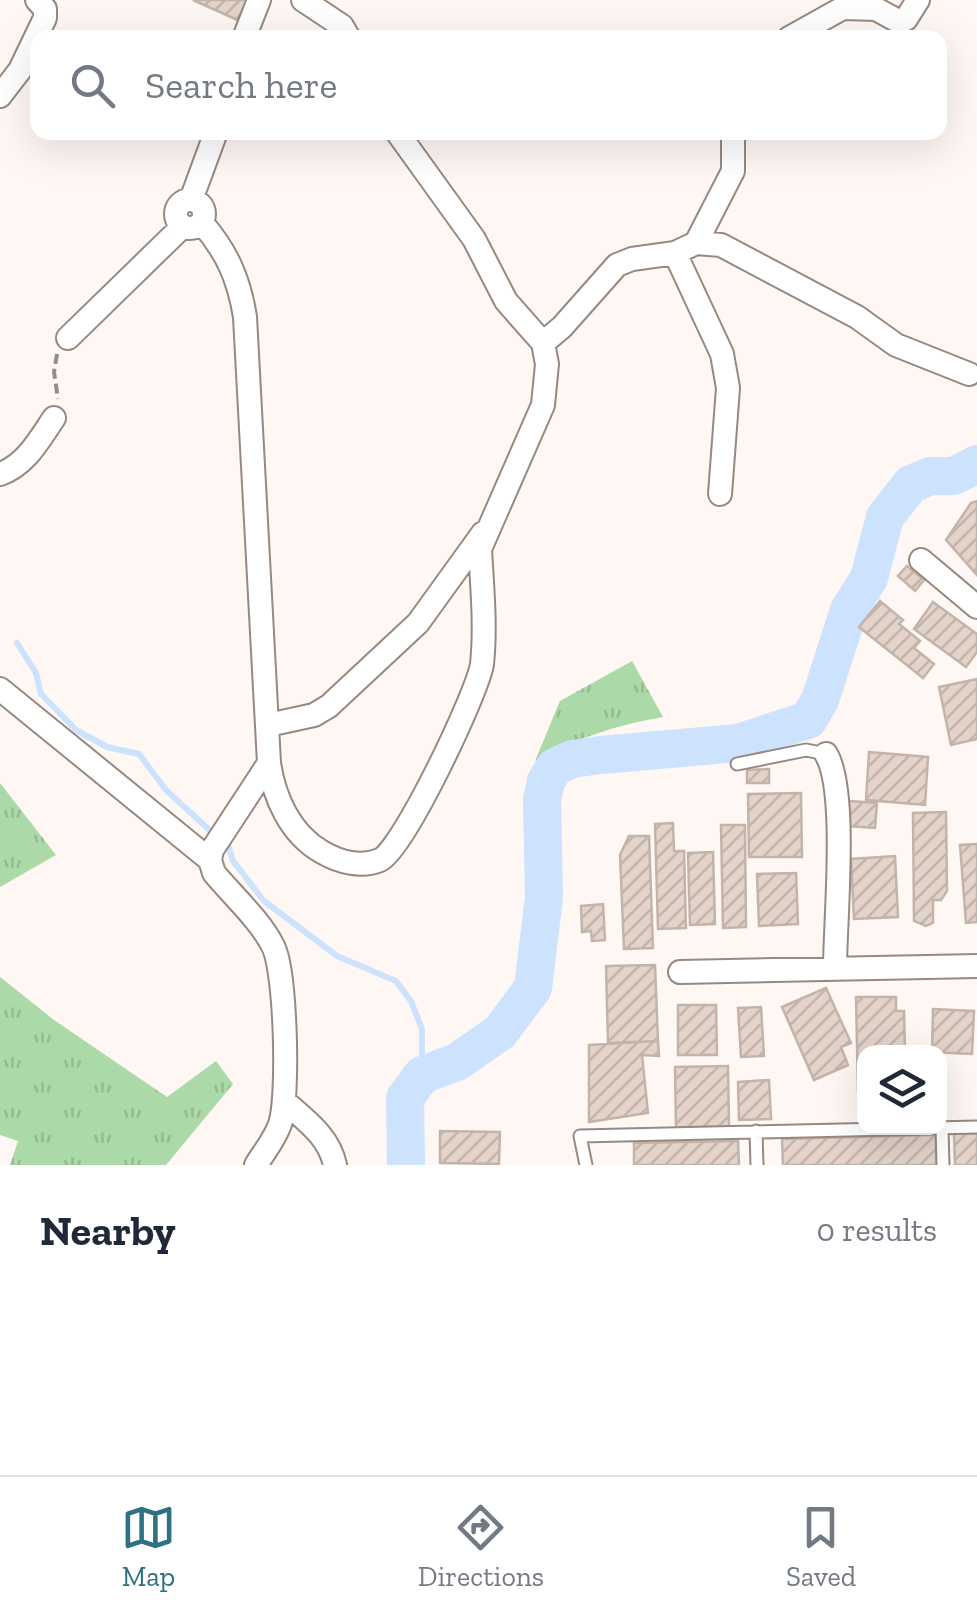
<!DOCTYPE html>
<html lang="en">
<head>
<meta charset="utf-8">
<style>
	:root { --surface:#fff; --page:#f2f2f3; --text:#1f2937; --muted:#747a83; --line:#e0e1e3; --accent:#2d7182 }
	body { margin:0; font-family:"Zilla Slab",serif; background:var(--page); color:var(--text) }
	.controls { position:absolute; right:30px; bottom:30px; display:grid; overflow:hidden; border-radius:20px; box-shadow:0 10px 40px #0002 }
	.controls button { width:90px; height:90px; display:grid; place-items:center; padding:0; border:0; border-bottom:2px solid var(--line); background:var(--surface); color:var(--text); font:50px sans-serif }
	.list { margin:0; padding:0; list-style:none }
	h2 { display:flex; justify-content:space-between; align-items:center; height:130px; margin:0; padding:0 40px; font-size:42px }
	h2 small { font-size:32px; font-weight:400; color:var(--muted) }
	.icon { flex:none; width:55px; height:55px; fill:none; stroke:currentColor; stroke-width:2; stroke-linecap:round; stroke-linejoin:round }
	.map { position:relative; flex:none; width:977px; height:1165px; overflow:hidden }
	.search { position:absolute; background:var(--surface); box-shadow:0 10px 40px #0002; left:30px; right:30px; top:30px; height:110px; display:flex; align-items:center; gap:25px; box-sizing:border-box; padding:0 35px; border-radius:20px; color:var(--muted); font-size:38px }
	.sheet { height:310px; background:var(--surface) }
	nav { display:flex; justify-content:space-around; align-items:center; box-sizing:border-box; height:140px; border-top:2px solid var(--line); background:var(--surface); font-size:28px; color:var(--muted) }
	nav a { display:grid; justify-items:center; gap:5px }
	nav .on { color:var(--accent) }
	.map>svg:first-child { display:block }
	.grass { fill:url(#grass-tufts) }
	.lines { fill:none; stroke-linecap:round; stroke-linejoin:round }
	.stream { stroke:#cce2fd; stroke-width:6 }
	.river { stroke:#cce2fd; stroke-width:38 }
	.building { fill:url(#building-hatch); stroke:#c3b4aa; stroke-width:2.5 }
	.service-casing { stroke:#97897f; stroke-width:15 }
	.minor-casing { stroke:#97897f; stroke-width:26 }
	.path { stroke:#938d89; stroke-width:4; stroke-dasharray:10 5; stroke-linecap:butt }
	.service { stroke:#fff; stroke-width:11 }
	.minor { stroke:#fff; stroke-width:22 }
</style>
</head>
<body>
<div class="map">
<svg width="977" height="1165" viewBox="0 0 977 1165">
	<defs>
		<pattern id="grass-tufts" width="24" height="20" patternUnits="userSpaceOnUse" patternTransform="scale(2.5)"><rect width="24" height="20" fill="#abd9a8"/><path d="M3 7l-1-3M5 7V3M7 7l1-3M15 17l-1-3M17 17v-4M19 17l1-3" fill="none" stroke="#94bb91"/></pattern>
		<pattern id="building-hatch" width="6" height="6" patternUnits="userSpaceOnUse" patternTransform="scale(2.5)"><rect width="6" height="6" fill="#e3d3c9"/><path d="M-1 1l2-2M0 6l6-6M5 7l2-2" fill="none" stroke="#c3b5ad"/></pattern>
	</defs>
	<rect width="100%" height="100%" fill="#fef7f3"/>
	<!-- grass -->
	<path class="grass" d="M 632,661 L 663,717 C 617,725 576,738 535,761 L 560,701 Z
		M 0,783 L 56,855 L 0,887 Z
		M 0,977 L 54,1020 L 167,1097 L 216,1061 L 233,1084 L 166,1165 L 10,1165 L 18,1141 L 0,1135 Z"/>
	<g class="lines">
		<!-- stream -->
		<path class="stream" d="M 17,643 L 36,673 L 41,694 L 76,730 L 107,747 L 139,754 L 166,790 L 229,848 L 233,861 L 264,901 L 337,956 L 396,981 L 411,1001 L 422,1029 L 422,1075"/>
		<!-- river -->
		<path class="river" d="M 406,1165 L 405,1098 L 422,1075 L 457,1062 L 500,1032 L 533,988 L 544,897 L 542,800 L 546,781 L 555,767 L 572,759 L 601,755 L 738,743 L 808,720 L 820,700 L 849,610 L 869,578 L 885,517 L 911,484 L 931,476 L 954,476 L 977,464"/>
	</g>
	<!-- building -->
	<path class="building" d="M 193,0 L 251,0 L 242,22 Z
		M 977,501 L 977,575 L 946,540 L 971,503 Z
		M 907,566 L 924,580 L 915,591 L 898,576 Z
		M 880,601 L 903,620 L 899,624 L 920,641 L 914,648 L 934,664 L 923,678 L 859,627 Z
		M 933,602 L 977,634 L 977,652 L 966,667 L 914,629 Z
		M 977,679 L 977,739 L 951,745 L 939,687 Z
		M 869,752 L 928,757 L 925,805 L 866,800 Z
		M 769,769 L 769,783 L 747,783 L 747,770 Z
		M 801,793 L 802,857 L 749,857 L 748,794 Z
		M 849,801 L 877,803 L 875,828 L 848,826 Z
		M 946,812 L 947,891 L 941,900 L 933,900 L 933,923 L 926,926 L 914,921 L 913,813 Z
		M 673,823 L 674,851 L 684,851 L 686,928 L 658,929 L 655,824 Z
		M 721,825 L 745,825 L 746,927 L 723,928 Z
		M 629,836 L 649,836 L 653,948 L 624,949 L 620,855 Z
		M 977,844 L 977,922 L 966,923 L 960,845 Z
		M 713,852 L 715,924 L 690,925 L 688,853 Z
		M 895,856 L 898,917 L 854,919 L 851,859 Z
		M 796,873 L 798,924 L 759,926 L 757,874 Z
		M 603,904 L 605,940 L 592,941 L 591,931 L 582,932 L 581,906 Z
		M 655,965 L 658,1041 L 608,1043 L 606,966 Z
		M 826,988 L 851,1043 L 841,1047 L 848,1065 L 814,1080 L 782,1007 Z
		M 856,997 L 896,997 L 896,1011 L 904,1011 L 905,1052 L 864,1052 L 864,1092 L 858,1092 Z
		M 678,1005 L 716,1005 L 717,1055 L 678,1055 Z
		M 761,1007 L 764,1056 L 741,1057 L 738,1008 Z
		M 933,1009 L 974,1011 L 972,1054 L 932,1052 Z
		M 658,1041 L 659,1056 L 642,1055 L 648,1113 L 589,1122 L 589,1045 Z
		M 728,1066 L 729,1126 L 676,1128 L 675,1067 Z
		M 769,1080 L 771,1119 L 739,1120 L 738,1082 Z
		M 440,1131 L 500,1132 L 499,1164 L 440,1163 Z
		M 954,1133 L 977,1133 L 977,1165 L 955,1165 Z
		M 936,1135 L 936,1165 L 783,1165 L 782,1139 Z
		M 738,1141 L 739,1165 L 634,1165 L 634,1143 Z"/>
	<g class="lines">
		<!-- service casing -->
		<g class="service-casing">
			<path id="service" d="M 737,764 L 806,750 L 826,754
				M 942,1128 L 943,1165
				M 756,1131 L 757,1165
				M 586,1165 L 580,1136 L 977,1127"/>
		</g>
		<!-- minor casing -->
		<g class="minor-casing">
			<path id="minor" d="M 303,0 L 342,26 L 349,38
				M 244,38 L 259,0
				M 789,38 L 843,8 L 876,9 L 900,22 L 906,19 L 918,0
				M 0,96 L 20,70 L 45,18 L 45,9 L 37,0
				M176 214a14 14 0 1 1 28 0a14 14 0 1 1-28 0Z
				M 191,200 L 216,132
				M 202,223 C 227,252 239,279 245,317 L 269,763 C 274,797 290,834 322,852 C 339,862 361,868 380,860 C 403,850 478,692 482,664 C 486,626 482,586 480,549 L 543,405 L 547,364 L 543,343 L 506,301 L 474,239 L 397,132
				M 696,243 L 721,245 L 857,317 L 896,345 L 969,374
				M 675,253 L 722,354 L 728,388 L 720,494
				M 68,338 L 183,226
				M 543,343 L 562,327 L 617,265 L 632,259 L 675,253 L 696,243 L 733,171 L 733,132
				M 0,474 C 26,465 39,440 54,418
				M 921,560 L 977,607
				M 0,689 L 210,860 L 214,873 C 233,896 260,920 273,946 C 286,971 289,1098 280,1124 C 275,1139 264,1152 256,1165
				M 268,725 L 314,715 L 329,706 L 418,623 L 483,533
				M 826,754 C 848,790 835,921 835,968
				M 210,860 L 212,850 L 269,763
				M 680,972 L 977,966
				M 284,1101 C 305,1120 329,1136 335,1165"/>
		</g>
		<!-- path -->
		<path class="path" d="M 884,132 L 886,137
			M 57,354 L 54,372 L 58,399"/>
		<!-- service -->
		<use href="#service" class="service"/>
		<!-- minor -->
		<use href="#minor" class="minor"/>
	</g>
</svg>
<div class="controls">
<button><svg class="icon" aria-label="layers" viewBox="0 0 24 24"><path d="M12 4l9 5-9 5-9-5zM3 14l9 5 9-5"/></svg></button>
</div>
<div class="search"><svg class="icon" aria-label="search" viewBox="0 0 24 24"><circle cx="10" cy="10" r="6"/><path d="M15 15l6 6"/></svg>Search here</div>
</div>
<section class="sheet">
<h2>Nearby<small>0 results</small></h2>
<ul class="list">
</ul>
</section>
<nav>
<a class="on"><svg class="icon" aria-label="map" viewBox="0 0 24 24"><path d="M3 6l6-2 6 2 6-2v14l-6 2-6-2-6 2zM9 4v14M15 6v14"/></svg>Map</a>
<a><svg class="icon" aria-label="directions" viewBox="0 0 24 24"><path d="M12 3l9 9-9 9-9-9zM9 14v-3h6M13 9l2 2-2 2"/></svg>Directions</a>
<a><svg class="icon" aria-label="saved" viewBox="0 0 24 24"><path d="M7 4h10v16l-5-4-5 4z"/></svg>Saved</a>
</nav>
</body>
</html>
